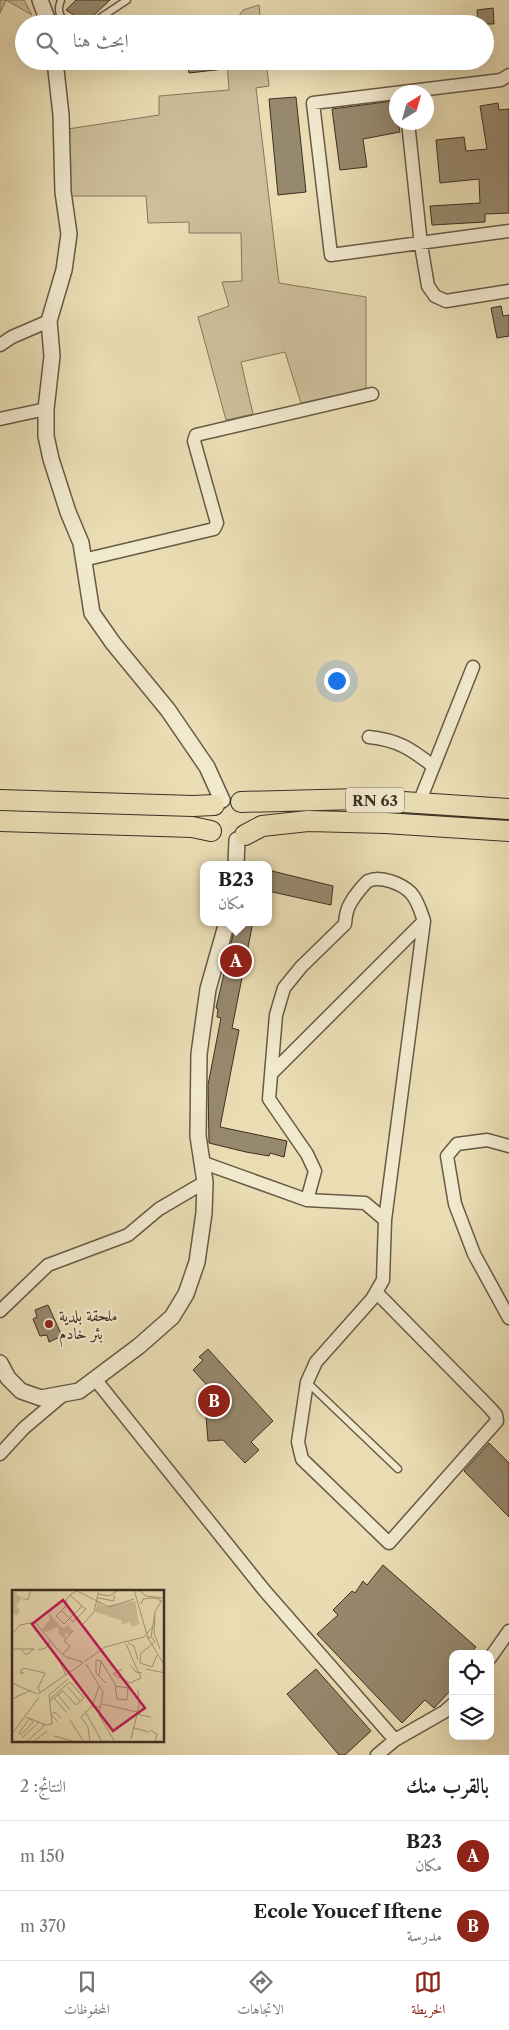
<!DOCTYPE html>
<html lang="ar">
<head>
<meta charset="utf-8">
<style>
	:root { --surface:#fff; --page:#f6f6f6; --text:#202124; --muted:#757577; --line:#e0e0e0; --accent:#8f2418 }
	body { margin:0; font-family:"Libre Caslon Text",Amiri,serif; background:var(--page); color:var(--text); direction:rtl }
	.controls { position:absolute; right:15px; bottom:15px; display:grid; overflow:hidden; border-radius:10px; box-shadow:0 5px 20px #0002 }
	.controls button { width:45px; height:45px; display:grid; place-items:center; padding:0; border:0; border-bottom:1px solid var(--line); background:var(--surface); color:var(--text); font:25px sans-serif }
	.compass { position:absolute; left:389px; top:85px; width:45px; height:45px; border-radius:50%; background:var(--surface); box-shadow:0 5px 20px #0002; rotate:37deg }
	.you { position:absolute; left:336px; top:680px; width:18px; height:18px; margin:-12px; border:4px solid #fff; border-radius:50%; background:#1a73e8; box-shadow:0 0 0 8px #1a73e833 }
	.badge { display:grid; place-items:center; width:32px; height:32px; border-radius:50%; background:var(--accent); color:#fff; font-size:16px; font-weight:700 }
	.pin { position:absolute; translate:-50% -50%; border:2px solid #fff; box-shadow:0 1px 5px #0006 }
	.popup { position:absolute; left:200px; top:861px; width:72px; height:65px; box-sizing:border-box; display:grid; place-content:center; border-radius:10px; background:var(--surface); filter:drop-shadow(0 1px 4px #0005); font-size:16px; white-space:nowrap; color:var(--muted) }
	.popup b { font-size:19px; color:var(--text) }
	.popup::after { content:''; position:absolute; left:50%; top:100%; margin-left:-10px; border:10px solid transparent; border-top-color:var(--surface) }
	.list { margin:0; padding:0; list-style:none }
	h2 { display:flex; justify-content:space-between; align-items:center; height:65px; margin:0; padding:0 20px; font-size:21px }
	h2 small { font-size:16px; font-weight:400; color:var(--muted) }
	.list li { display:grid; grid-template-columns:32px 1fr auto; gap:15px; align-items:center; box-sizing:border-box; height:70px; padding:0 20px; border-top:1px solid var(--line) }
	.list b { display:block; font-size:19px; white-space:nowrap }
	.list p { margin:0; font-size:16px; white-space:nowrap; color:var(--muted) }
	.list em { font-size:16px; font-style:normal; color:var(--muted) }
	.icon { flex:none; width:28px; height:28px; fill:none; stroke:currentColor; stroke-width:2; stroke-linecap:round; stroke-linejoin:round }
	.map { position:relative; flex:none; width:509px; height:1755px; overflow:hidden; direction:ltr }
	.search { position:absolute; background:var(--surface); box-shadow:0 5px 20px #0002; left:15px; right:15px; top:15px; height:55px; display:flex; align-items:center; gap:12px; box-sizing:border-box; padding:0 18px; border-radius:28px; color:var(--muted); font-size:19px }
	.sheet { height:205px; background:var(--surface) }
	nav { display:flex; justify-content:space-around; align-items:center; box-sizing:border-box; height:70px; border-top:1px solid var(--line); background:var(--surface); font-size:14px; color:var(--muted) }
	nav a { display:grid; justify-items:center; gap:2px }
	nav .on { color:var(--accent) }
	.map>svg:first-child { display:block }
	.green { fill:#cdbf9b; stroke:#85775e }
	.building { fill:#97896e; stroke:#3d2f22 }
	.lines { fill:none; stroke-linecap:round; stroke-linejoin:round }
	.service-casing { stroke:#685a46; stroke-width:9 }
	.minor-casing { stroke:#685a46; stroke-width:15 }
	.tertiary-casing { stroke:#685a46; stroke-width:18 }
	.trunk-casing { stroke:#3d2f22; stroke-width:22 }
	.service { stroke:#f1e9ce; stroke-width:6 }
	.minor { stroke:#f1e9ce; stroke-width:12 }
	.tertiary { stroke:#f1e9ce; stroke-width:15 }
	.trunk { stroke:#eaddb4; stroke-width:20 }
	.poi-dot { fill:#8f2418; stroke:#f1e9ce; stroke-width:2 }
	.labels { text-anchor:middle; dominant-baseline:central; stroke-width:4.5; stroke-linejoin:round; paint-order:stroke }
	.shield { fill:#f1e9ce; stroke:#736756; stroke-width:1 }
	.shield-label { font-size:15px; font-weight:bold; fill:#3d2f22 }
	.poi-label { font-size:16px; fill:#3d2f22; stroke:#f1e9ce; text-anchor:start }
	.inset-road { fill:none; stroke:#a5977a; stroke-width:1 }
	.view { fill:#c2185b; fill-opacity:0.15; stroke:#c2185b; stroke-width:2.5 }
	.inset-edge { fill:none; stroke:#3d2f22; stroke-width:2.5 }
</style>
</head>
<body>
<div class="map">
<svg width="509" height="1755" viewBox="0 0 509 1755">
	<rect width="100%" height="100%" fill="#eaddb4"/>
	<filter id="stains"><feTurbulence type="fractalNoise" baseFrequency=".004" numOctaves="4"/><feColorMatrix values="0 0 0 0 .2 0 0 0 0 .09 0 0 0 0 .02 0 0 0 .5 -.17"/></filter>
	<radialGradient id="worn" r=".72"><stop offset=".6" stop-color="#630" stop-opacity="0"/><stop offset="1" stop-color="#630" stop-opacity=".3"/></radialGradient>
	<!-- green -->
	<path class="green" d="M 0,0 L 24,0 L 32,15 L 6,0 L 0,13 Z
		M 259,5 L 261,24 L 233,24 L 243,10 Z
		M 227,61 L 266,61 L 269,86 L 256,88 L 279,283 L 366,297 L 366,389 L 301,403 L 285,352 L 241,362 L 253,414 L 226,420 L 198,317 L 229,306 L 222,282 L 242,281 L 241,233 L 189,233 L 189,222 L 148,223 L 146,196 L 71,196 L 68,129 L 159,115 L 159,96 L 229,90 Z"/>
	<!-- building -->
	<path class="building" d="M 76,0 L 110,0 L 93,16 L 82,20 L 66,10 Z
		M 493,8 L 494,24 L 478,24 L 477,10 Z
		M 187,61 L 232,61 L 233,68 L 189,73 Z
		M 296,97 L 306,192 L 278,195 L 269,99 Z
		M 393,101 L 400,132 L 363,139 L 367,167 L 340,170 L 332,109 Z
		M 498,103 L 499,110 L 509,109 L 509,213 L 485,214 L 485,222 L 432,225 L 430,206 L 480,203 L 479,179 L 440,183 L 436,140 L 464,137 L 466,151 L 487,149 L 480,106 Z
		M 501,306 L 503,316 L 509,315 L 509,336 L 497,338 L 491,308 Z
		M 268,870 L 333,886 L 331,905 L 268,891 Z
		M 236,922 L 253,922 L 232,1028 L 239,1030 L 220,1127 L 287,1141 L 284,1157 L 270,1153 L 269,1156 L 246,1152 L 209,1143 L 208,1085 L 221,1018 L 217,1017 L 218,1009 L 216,1008 Z
		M 48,1305 L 62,1336 L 49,1342 L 47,1335 L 40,1336 L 33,1319 L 37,1317 L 35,1310 Z
		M 208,1349 L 273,1421 L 251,1442 L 259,1450 L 245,1463 L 223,1440 L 208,1441 L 205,1404 L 215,1394 L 193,1370 L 203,1360 L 199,1357 Z
		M 489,1443 L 509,1463 L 509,1517 L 464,1471 Z
		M 383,1565 L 476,1647 L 470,1654 L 453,1654 L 453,1688 L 434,1708 L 425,1700 L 402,1723 L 317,1634 L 338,1615 L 333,1610 L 352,1591 L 355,1593 L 363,1581 L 367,1585 Z
		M 316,1669 L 371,1731 L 345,1755 L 339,1755 L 287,1694 Z"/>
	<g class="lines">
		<!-- service casing -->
		<g class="service-casing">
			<path id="service" d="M 61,0 C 57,10 59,15 66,24
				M 91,24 L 127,0
				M 308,1383 L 398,1469"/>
		</g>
		<!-- minor casing -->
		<g class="minor-casing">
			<path id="minor" d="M 509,75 L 501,80 L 313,103 L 331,255 L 509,231
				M 408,122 L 421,245 L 428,286 L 435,296 L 446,301 L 509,291
				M 0,345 L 12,337 L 49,321
				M 0,419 L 46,409
				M 83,560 L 214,529 L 217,523 L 194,441 L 196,435 L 372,394
				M 369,737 C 398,740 411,749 433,766
				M 419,803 L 473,667
				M 271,1074 L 424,921
				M 509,1146 L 487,1140 L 457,1144 L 447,1156 L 455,1204 L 474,1254 L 509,1318
				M 201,1162 L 307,1200 L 365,1203 L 385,1220
				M 307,1200 L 315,1171 L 307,1154 L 269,1099 L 276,1015 L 284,988 L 301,967 L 345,924 C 346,911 348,906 355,896 C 358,892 364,884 368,881 C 381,875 402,884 411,893 C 418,901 421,912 424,921 L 385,1220 L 383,1280 L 372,1299 L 316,1362 L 307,1382 L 298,1442 L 302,1459 L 389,1543 L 497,1421 L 496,1415 L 490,1408 L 377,1293
				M 0,1311 L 48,1265 L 128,1235 L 159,1209 L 205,1182
				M 95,1379 L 264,1590 L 395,1740
				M 0,1454 L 24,1428 L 63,1395
				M 490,1658 L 509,1631
				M 377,1755 L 395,1740 L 444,1712 L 453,1704"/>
		</g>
		<!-- tertiary casing -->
		<g class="tertiary-casing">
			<path id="tertiary" d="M 40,0 L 49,24
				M 55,61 L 61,115 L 63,192 L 69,234 L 64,270 L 49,321 L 52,356 L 46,409 L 46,436 L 51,459 L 68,512 L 81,543 L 92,613 L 113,643 L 168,710 L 207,767 L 222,800
				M 236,865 L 237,840
				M 0,1363 L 8,1378 L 21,1391 L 41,1398 L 79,1391 L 139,1346 L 172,1317 L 186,1294 L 197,1262 L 204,1213 L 205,1182 L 198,1136 L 199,1054 L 208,989 L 227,922"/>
		</g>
		<!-- trunk casing -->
		<g class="trunk-casing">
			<path id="trunk" d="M 0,800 L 193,806 L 214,805
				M 241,802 L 358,799 L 509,809
				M 0,821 L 192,827 L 211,831
				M 245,835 L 262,826 L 308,821 L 385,823 L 509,831"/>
		</g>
		<!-- service -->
		<use href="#service" class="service"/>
		<!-- minor -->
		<use href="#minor" class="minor"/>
		<!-- tertiary -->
		<use href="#tertiary" class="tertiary"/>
		<!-- trunk -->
		<use href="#trunk" class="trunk"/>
	</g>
	<!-- markers -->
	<circle class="poi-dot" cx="49" cy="1324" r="5"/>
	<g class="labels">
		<!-- shield labels -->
		<rect class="shield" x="346" y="787.5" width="58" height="25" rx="4"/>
		<g class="shield-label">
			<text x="375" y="800">RN 63</text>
		</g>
		<!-- poi labels -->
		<g class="poi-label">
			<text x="59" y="1315">ملحقة بلدية<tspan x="59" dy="18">بئر خادم</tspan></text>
		</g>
	</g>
	<!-- overview -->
	<g transform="translate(12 1590)">
		<rect width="152" height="152" fill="#eaddb4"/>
		<path d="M 0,0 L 10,8 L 4,16 L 8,20 L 4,26 L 0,21 ZM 123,11 L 127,34 L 120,37 L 118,32 L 110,35 L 109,30 L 83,22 L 86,12 L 91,16 ZM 36,22 L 50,38 L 56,35 L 61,41 L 57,45 L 54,42 L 53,49 L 47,44 L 46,37 L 34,42 L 30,39 L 38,29 Z" fill="#cdbf9b"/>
		<path class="inset-road" d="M 63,0 L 97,17 L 122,9M 122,0 L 136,48 L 153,76M 127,0 L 134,6 L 152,8M 87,4 L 97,6 L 107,0M 58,5 L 70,16 L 52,34 L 44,26 L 55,15 L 54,10 L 58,5 L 64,1M 11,8 L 16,10 L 19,0M 86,8 L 102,11 L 102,5M 129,14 L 131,9 L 140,8 L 148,9 L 148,12M 49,20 L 61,32 L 74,19 L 70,16M 143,25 L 142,43 L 148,59M 71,34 L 82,22 L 87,0M 0,44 L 8,35 L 23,32 L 45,59 L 54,67 L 71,72M 139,47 L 143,22 L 150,10M 135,48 L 140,47 L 143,52 L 129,63 L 128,73 L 140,77 L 145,65M 116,53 L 122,56 L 126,70M 0,59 L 22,59 L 14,65 L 10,60M 26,60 L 34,58 L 38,51M 51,64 L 58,56 L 52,51 L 61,41M 47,70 L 54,85M 72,72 L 93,57 L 132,47 L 141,36M 74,74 L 91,102 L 87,125 L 103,152M 118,75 L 124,82 L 130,83M 110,79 L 101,84 L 118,93 L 129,88 L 114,54M 134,79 L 153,83M 12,83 L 8,83 L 11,78 L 33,83 L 26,98 L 28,102M 87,86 L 89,71M 0,93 L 25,104M 94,93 L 84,83 L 84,70 L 89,71 L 103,94 L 105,109 L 115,110 L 116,98 L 103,96M 56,97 L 68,111M 26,104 L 71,73M 46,105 L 51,101 L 64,115 L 72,108 L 58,92M 42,108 L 55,123M 0,109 L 19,100M 38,109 L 58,92M 38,111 L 46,105 L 58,120M 90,114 L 125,122M 80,116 L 87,97M 73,121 L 90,152M 124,124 L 139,127M 14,127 L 34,135 L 40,134 L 37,105 L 56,89M 18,128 L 21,132 L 9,145 L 7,143 ZM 58,130 L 72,152M 45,131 L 39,125 L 43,122 L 49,128M 122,138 L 137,142M 138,140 L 145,144 L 143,152M 0,144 L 27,107M 42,146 L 64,152M 10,148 L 27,132M 119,149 L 127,116 L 126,100M 14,152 L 32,136 L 30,133M 21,152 L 35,141M 78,152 L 76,137 L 69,127 L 80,116 L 88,117"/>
		<path class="view" d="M 51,10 L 133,118 L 101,141 L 20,34 Z"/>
		<rect width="152" height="152" class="inset-edge"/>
	</g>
	<rect width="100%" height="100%" filter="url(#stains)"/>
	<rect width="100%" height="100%" fill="url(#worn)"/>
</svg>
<div class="controls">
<button><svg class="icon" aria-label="locate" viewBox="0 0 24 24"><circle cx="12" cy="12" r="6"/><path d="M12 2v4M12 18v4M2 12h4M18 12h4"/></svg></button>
<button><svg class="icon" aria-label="layers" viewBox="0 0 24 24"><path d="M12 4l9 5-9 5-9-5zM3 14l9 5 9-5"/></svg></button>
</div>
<svg class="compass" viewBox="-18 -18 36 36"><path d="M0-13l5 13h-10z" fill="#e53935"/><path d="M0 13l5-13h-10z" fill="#757577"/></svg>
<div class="you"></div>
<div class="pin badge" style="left:236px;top:961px">A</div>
<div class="popup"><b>B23</b>مكان</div>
<div class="pin badge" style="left:214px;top:1401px">B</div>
<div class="search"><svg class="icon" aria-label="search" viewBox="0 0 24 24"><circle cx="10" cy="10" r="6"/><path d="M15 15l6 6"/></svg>ابحث هنا</div>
</div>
<section class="sheet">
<h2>بالقرب منك<small>النتائج: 2</small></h2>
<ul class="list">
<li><span class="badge">A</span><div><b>B23</b><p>مكان</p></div><em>150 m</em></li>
<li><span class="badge">B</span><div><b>Ecole Youcef Iftene</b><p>مدرسة</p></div><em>370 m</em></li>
</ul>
</section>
<nav>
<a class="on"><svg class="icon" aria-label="map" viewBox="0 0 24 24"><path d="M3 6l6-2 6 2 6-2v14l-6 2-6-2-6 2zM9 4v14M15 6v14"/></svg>الخريطة</a>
<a><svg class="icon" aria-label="directions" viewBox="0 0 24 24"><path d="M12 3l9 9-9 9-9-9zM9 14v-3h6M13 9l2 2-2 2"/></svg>الاتجاهات</a>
<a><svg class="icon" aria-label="saved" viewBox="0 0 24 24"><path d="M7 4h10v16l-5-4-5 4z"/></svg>المحفوظات</a>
</nav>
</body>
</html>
